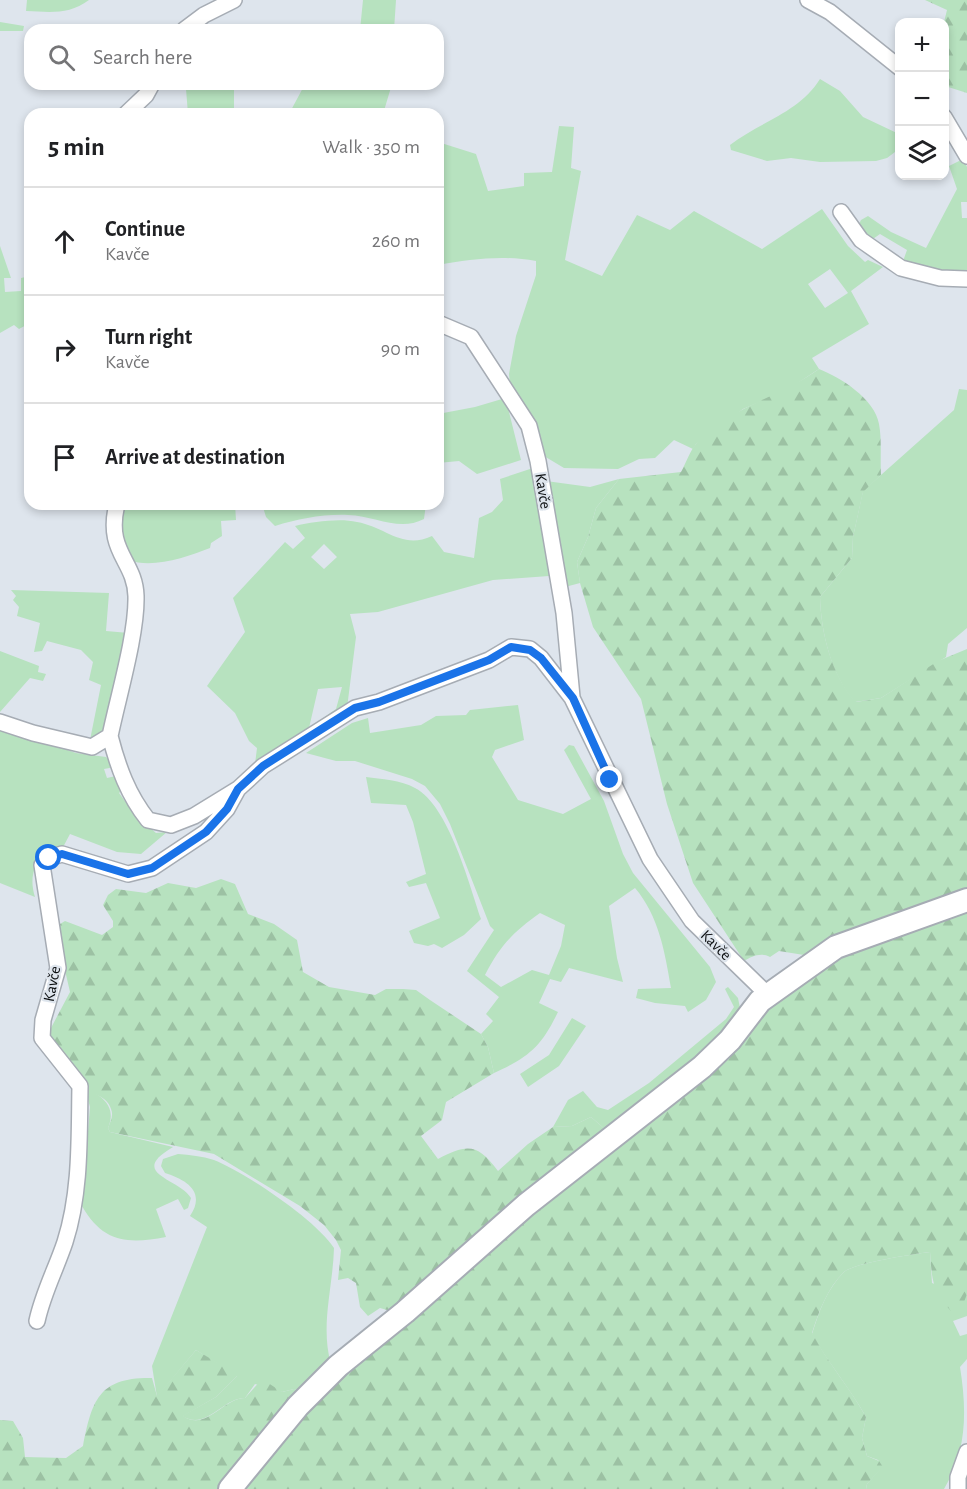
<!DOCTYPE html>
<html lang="en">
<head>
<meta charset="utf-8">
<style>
	:root { --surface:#fff; --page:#f6f6f6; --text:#202124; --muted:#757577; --line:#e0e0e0 }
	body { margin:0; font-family:"Alegreya Sans",sans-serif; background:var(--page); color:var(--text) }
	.controls { position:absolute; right:18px; top:18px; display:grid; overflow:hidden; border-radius:12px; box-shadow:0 3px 9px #0003 }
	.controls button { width:54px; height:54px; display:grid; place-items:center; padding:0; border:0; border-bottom:2px solid var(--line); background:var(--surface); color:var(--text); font:30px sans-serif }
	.stop { position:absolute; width:18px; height:18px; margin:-14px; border:4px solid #1a73e8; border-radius:50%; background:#fff }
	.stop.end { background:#1a73e8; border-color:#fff; box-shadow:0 2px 6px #0008 }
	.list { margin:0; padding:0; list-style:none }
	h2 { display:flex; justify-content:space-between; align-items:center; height:78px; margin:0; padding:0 24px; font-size:26px }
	h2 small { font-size:20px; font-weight:400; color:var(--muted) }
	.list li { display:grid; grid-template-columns:39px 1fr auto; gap:18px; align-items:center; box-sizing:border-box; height:108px; padding:0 24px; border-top:2px solid var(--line) }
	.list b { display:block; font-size:22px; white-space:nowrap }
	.list p { margin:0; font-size:20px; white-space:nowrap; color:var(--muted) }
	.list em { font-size:20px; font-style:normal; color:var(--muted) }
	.icon { flex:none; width:33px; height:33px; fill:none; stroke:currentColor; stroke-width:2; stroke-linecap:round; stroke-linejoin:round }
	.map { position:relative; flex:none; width:967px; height:1489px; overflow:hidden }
	.search { position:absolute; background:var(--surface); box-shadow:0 3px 9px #0003; left:24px; top:24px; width:420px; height:66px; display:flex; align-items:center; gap:15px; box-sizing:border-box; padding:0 21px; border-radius:18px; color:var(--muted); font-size:22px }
	.panel { position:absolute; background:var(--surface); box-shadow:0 3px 9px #0003; left:24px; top:108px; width:420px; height:402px; border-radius:18px }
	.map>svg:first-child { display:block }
	.grass { fill:#b7e2bf; fill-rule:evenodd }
	.forest { fill:url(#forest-firs) }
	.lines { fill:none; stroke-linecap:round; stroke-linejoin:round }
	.street-casing { stroke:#a6acb4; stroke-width:18 }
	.secondary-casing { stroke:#a6acb4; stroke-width:26 }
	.street { stroke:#fff; stroke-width:15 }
	.secondary { stroke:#fff; stroke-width:22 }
	.route { stroke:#1a73e8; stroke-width:8 }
	.labels { text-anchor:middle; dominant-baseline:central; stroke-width:4.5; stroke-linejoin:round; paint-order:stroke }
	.street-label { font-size:16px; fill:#0b0e10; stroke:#dee5ed }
</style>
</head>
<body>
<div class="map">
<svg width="967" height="1489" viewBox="0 0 967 1489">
	<defs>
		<pattern id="forest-firs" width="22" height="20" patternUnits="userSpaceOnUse" patternTransform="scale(1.5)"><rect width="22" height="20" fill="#b7e2bf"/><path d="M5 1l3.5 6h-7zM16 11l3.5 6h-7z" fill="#9cc1a3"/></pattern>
	</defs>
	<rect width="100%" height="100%" fill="#dee5ed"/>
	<!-- grass -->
	<path class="grass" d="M 27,0 L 89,0 C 69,15 50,12 26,11 Z
		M 363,0 L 396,0 L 394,30 L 360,30 Z
		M 0,22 L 24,26 L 23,31 L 0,31 Z
		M 820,79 L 840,91 L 863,117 L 899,134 L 899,149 L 887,158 L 876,161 L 820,162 L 791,158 L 767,161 L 731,150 L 730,145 C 759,122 799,113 820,79 Z
		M 197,84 L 234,84 L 234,114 L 188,114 L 186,89 Z
		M 305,84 L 392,84 L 383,114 L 289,114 Z
		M 559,126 L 574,127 L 571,168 L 581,171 L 565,260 L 602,276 L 637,215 L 670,230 L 694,211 L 762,249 L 822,209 L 848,246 L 865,262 L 868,260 L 883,267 L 851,291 L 869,324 L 812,358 L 819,369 L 787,390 L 743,409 L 696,444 L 693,449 L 674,440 L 655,458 L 639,459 L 618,469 L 564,468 L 539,453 L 517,393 L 510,385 L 509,374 L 516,336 L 536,275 L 536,261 C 503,255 471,259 438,265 L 438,142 L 476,154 L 488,191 L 524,186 L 524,173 L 552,172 ZM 830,269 L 848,293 L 825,308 L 808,284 Z
		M 963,159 L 967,167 L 967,202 L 961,202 L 962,218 L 967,218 L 967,282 L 902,264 L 907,250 L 880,234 L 863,246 L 854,234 L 861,220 L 868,216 L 891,232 L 926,248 L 957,189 L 949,166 Z
		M 0,246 L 11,278 L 4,278 L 5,292 L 21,291 L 21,278 L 30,276 L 30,323 L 19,329 L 14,325 L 0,333 Z
		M 959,389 L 967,390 L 967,628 L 948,644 L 946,657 L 881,698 L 855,702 C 831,675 821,632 820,597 L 852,558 L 853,537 L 863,491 L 954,410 Z
		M 502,399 L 508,408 L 521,460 L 477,474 L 459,461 L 438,463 L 438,414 L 475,407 Z
		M 533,468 L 542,513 L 549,576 L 493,580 L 378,612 L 350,614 L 356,637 L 347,708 L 255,764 L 257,748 L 249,741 L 235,713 L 207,686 L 245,632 L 233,598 L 285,542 L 293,549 L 305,538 L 295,526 C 313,522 339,518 357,522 C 386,527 402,550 432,536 L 444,552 L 474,558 L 479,518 L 492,512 L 503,500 L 500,479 ZM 324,544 L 337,557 L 324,569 L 311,557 ZM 342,687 L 336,709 L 309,728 L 318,689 Z
		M 619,479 L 596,508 L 588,537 L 577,562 L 580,583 L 565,587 L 546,481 L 590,487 Z
		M 123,504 L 235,504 L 236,520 L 221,521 L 222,536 L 211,543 L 210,548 C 187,557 152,569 129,560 L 118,521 Z
		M 262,504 L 426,504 L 424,519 C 399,532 376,516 348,515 C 323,514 298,519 275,526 L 266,517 Z
		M 11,590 L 109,593 L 106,631 L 129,633 L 110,727 L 89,745 L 101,685 L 89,680 L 93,662 L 81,650 L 47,641 L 42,651 L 34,652 L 40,623 L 17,616 L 19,607 L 13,600 L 16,596 Z
		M 0,651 L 39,666 L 38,672 L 46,674 L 43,681 L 30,678 L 0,712 Z
		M 518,705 L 524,740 L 495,750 L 492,757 L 518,800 L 563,814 L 591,799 L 564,750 L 569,745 L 574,746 L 604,801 L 623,854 L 633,873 L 710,967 L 716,982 L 706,1000 L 688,1012 L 685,1006 L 655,1003 L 636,998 L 638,989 L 671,988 C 665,953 659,916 635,888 L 609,906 L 617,958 L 623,982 L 569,968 L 561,982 L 550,979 L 539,1003 L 558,1012 C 541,1047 529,1057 494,1073 L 488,1047 L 481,1034 L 493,1021 L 486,1014 L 499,997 L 467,971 L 494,930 L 490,926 L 450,824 L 440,804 L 425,786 L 412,779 L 355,761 L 336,761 L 306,753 L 352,723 L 368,718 L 370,733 L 421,725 L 436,716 L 466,715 L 470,710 ZM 540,913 L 565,925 L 561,946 L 549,975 L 532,970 L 501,987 L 485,975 C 500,946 513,932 540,913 Z
		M 0,727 L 76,753 L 106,757 L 115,767 L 104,769 L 107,778 L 116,776 L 122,790 L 119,793 L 136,816 L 156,833 L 167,832 L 141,854 L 117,852 L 70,834 L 62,849 L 45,850 C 34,865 29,878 35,897 L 0,883 Z
		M 366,777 C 381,779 401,780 415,788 C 449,806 469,884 481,919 L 464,935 L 442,948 L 434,944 L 428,946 L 414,943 L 409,931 L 440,918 L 426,883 L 409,887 L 406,882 L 426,874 L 413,822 L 406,805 L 371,803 Z
		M 728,987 L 738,998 L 740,1008 L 717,1044 L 606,1130 L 591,1117 L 572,1126 L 553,1127 L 568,1100 L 583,1091 L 597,1107 L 608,1110 L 649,1083 L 726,1019 L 734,1007 L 725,989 Z
		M 572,1018 L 586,1026 L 559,1066 L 528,1087 L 520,1074 L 549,1055 Z
		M 85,1088 C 103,1096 117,1107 108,1128 L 110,1132 L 173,1147 C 127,1174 179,1178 191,1198 L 188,1208 L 184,1210 L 178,1199 L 156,1209 L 166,1237 C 128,1244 103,1243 82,1206 L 90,1107 Z
		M 178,1154 C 190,1155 202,1156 214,1160 C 246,1173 316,1220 334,1248 C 333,1287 320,1326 331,1364 L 303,1392 L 294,1389 L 282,1392 L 255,1384 L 245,1398 C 222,1398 207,1431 182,1416 L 216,1397 L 237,1376 L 196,1350 L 157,1397 L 152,1366 L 207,1227 L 190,1216 C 206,1192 187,1180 165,1173 L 161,1166 L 163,1159 Z
		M 930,1252 L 932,1283 L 965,1296 L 967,1294 L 967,1316 L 953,1321 L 960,1336 L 967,1334 L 967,1359 L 960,1367 C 967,1411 967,1451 944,1489 L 866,1489 L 867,1484 L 882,1467 L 878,1460 L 867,1456 L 862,1438 L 866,1417 C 850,1388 828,1363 812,1334 C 819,1311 827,1289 844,1272 C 854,1263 914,1254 930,1252 Z"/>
	<!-- forest -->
	<path class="forest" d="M 925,0 L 967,0 L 967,93 L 945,86 L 944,22 L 947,10 Z
		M 819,369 C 840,377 875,399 879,424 C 882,440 880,458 881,475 L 863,492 L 853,537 L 852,558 L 820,597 C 821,632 831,675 856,702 L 881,698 L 938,661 L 967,649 L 967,890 C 910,906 856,926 804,955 L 779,951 L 770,957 C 761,952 752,956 744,961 L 693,883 L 667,804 L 641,699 L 593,627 L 580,583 L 577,562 L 588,537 L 596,508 L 619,479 L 681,472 C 686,463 690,451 696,444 C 724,410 782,396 819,369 Z
		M 221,879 L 235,884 L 248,914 L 274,924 L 297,940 L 303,972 L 329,987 L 375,995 L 386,989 L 403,989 L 416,990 L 430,1000 L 481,1034 L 488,1047 L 494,1073 L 446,1102 L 442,1120 L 421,1136 L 438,1159 C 468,1143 478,1144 498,1171 L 528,1144 L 553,1127 L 572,1126 L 591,1117 L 606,1130 L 394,1312 L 380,1308 L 368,1316 L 360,1307 L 356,1283 L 348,1278 L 338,1280 L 341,1250 L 336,1240 L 324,1225 L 300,1206 L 214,1154 L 110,1132 L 108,1128 C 110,1122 114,1116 111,1109 C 107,1095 91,1095 83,1086 C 70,1072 60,1055 48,1041 L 51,1028 L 70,992 L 55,927 L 65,921 L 102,935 L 113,927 L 113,921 L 103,905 L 108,895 L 116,889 L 146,893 L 168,883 L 196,888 Z
		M 967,909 L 967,1294 L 961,1310 L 952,1312 C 932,1291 932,1280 930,1252 C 914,1254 854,1263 844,1272 C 827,1289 819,1311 812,1333 C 828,1363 850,1388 866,1417 L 862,1438 L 867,1456 L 879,1461 L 883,1467 L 867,1484 L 866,1489 L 238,1489 L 331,1385 L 761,1012 L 840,953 Z
		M 196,1350 L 238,1375 L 216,1397 L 183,1416 C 206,1432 223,1398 245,1398 L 262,1379 L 282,1392 L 294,1389 L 303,1392 L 221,1489 L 0,1489 L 0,1420 L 13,1421 L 23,1438 L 25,1457 L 66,1458 L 83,1446 C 92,1400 99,1377 152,1378 L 157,1396 Z"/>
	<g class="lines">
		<!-- street casing -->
		<g class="street-casing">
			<path id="street" d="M 808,0 L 830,12 L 900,68
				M 184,30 L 204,15 L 234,0
				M 126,114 L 146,95 L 152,84
				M 944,117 L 967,156
				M 841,212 L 861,240 L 901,268 L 940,278 L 967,279
				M 438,323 L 471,337 L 529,426 L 538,461 L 564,613 L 572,697
				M 0,722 L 33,733 L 92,747 L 110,736 C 118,697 137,634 136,596 C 135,560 105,552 117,504
				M 110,736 C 118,767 128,795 148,820 L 171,825 L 194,816 L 238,789
				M 37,1321 C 43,1293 56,1269 65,1242 C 81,1192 79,1138 80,1086 L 42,1038 L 43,1020 L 58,968 L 42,865 L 49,858 L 62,854 L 128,874 L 152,868 L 206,832 L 227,809 L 238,789 L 263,766 L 355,708 L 379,702 L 489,660 L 511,647 L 530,649 L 541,658 L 572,698 L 650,859 L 692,921 L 768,995
				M 958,1489 L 958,1477 L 967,1452"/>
		</g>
		<!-- secondary casing -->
		<g class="secondary-casing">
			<path id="secondary" d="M 230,1489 L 298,1406 L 338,1366 L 405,1312 L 526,1205 L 702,1067 L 730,1040 L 760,1001 L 836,947 L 967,900"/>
		</g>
		<!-- street -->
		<use href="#street" class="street"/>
		<!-- secondary -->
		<use href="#secondary" class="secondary"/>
	</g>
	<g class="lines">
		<!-- route -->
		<path class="route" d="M 49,858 L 62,854 L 128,874 L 152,868 L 206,832 L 227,809 L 238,789 L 263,766 L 355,708 L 379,702 L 489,660 L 511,647 L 530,650 L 541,658 L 573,698 L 610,780"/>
	</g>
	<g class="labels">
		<!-- street labels -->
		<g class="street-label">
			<text transform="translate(543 491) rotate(81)">Kavče</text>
			<text transform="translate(716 945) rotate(44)">Kavče</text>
			<text transform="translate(52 984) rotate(-79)">Kavče</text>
		</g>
	</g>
</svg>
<div class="controls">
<button>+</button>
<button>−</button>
<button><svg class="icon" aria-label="layers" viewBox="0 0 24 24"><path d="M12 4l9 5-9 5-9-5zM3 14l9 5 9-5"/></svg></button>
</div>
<div class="stop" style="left:49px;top:858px"></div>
<div class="stop end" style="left:610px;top:780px"></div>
<div class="search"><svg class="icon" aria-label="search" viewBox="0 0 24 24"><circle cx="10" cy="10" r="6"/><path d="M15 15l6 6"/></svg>Search here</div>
<section class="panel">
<h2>5 min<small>Walk · 350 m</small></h2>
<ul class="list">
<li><svg class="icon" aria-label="ahead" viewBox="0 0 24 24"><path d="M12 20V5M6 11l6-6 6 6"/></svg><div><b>Continue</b><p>Kavče</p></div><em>260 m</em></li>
<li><svg class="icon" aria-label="right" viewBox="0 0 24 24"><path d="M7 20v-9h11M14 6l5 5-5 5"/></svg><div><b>Turn right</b><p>Kavče</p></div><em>90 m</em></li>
<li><svg class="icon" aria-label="arrive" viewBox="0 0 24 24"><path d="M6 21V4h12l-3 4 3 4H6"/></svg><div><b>Arrive at destination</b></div></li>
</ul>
</section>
</div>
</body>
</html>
